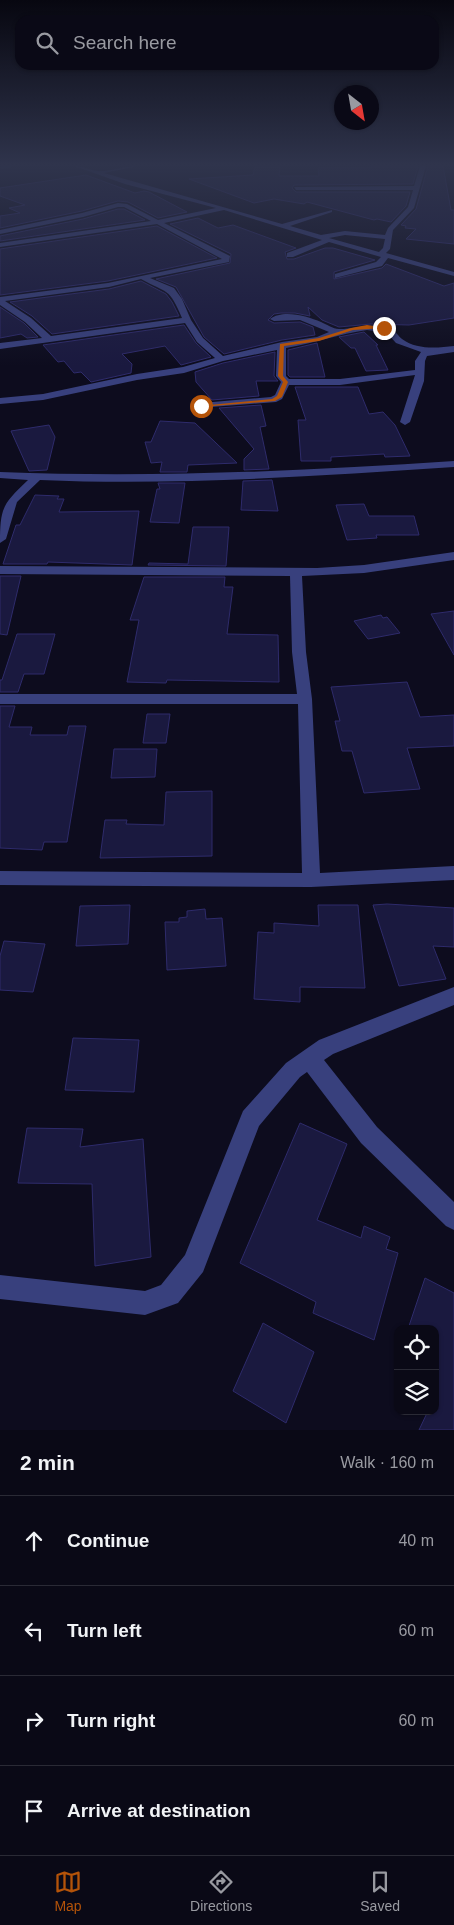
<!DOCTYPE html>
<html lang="en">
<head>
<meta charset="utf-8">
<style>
	:root { --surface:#0a0916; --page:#13121f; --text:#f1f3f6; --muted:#999aa1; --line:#2a2a35; --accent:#b45309 }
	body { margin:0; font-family:Helvetica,sans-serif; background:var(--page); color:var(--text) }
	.controls { position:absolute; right:15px; bottom:15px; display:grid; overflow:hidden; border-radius:10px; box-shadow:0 1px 4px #0004 }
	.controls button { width:45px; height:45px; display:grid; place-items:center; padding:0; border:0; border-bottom:1px solid var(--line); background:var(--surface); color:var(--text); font:25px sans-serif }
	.compass { position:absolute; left:334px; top:85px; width:45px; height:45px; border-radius:50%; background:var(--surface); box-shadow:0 1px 4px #0004; rotate:149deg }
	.stop { position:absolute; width:15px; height:15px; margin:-11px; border:4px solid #b45309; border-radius:50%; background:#fff }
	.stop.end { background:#b45309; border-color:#fff; box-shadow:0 1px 5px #0008 }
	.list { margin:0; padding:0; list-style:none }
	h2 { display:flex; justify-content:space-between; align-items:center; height:65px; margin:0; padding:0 20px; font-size:21px }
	h2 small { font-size:16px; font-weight:400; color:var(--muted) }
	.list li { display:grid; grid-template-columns:32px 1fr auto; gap:15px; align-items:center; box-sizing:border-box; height:90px; padding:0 20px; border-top:1px solid var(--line) }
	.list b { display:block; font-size:19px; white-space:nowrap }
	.list em { font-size:16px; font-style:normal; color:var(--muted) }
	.icon { flex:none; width:28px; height:28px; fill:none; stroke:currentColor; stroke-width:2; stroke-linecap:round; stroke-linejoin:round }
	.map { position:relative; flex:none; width:454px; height:1430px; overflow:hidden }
	.search { position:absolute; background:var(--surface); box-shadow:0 1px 4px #0004; left:15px; right:15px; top:15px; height:55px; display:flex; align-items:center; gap:12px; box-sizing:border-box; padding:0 18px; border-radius:15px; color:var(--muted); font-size:19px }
	.sheet { height:425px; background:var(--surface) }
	nav { display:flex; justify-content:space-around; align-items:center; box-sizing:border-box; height:70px; border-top:1px solid var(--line); background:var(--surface); font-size:14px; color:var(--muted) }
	nav a { display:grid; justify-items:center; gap:2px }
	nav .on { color:var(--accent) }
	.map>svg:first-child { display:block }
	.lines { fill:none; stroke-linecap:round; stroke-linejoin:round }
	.stream { stroke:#0c2a43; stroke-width:3 }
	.building { fill:#1a193f; stroke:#2e2b6b }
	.minor { fill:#38407d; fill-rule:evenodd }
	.route { fill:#b45309 }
</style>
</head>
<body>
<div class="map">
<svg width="454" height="1430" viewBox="0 0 454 1430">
	<rect width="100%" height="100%" fill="#0d0c1e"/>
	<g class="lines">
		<!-- stream -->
		<path class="stream" d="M 0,168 L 11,166"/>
	</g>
	<!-- building -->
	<path class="building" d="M 371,166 L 418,166 L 413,184 L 294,185 L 292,188 L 296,192 L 410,192 L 406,206 L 391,222 L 377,219 L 374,220 L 307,202 L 304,204 L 274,199 L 254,203 L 189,179 L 253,175 L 255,167 L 280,167 L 279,176 L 319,176 L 318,168 L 371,168 Z
		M 428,166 L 443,166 L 451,210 L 454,210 L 454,244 L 406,239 L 416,229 L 405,228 L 406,226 L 401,225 L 416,209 Z
		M 86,175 L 135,193 L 144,191 L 149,192 L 187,212 L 158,218 L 128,202 L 118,201 L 82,211 L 0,228 L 0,216 L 20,213 L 9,208 L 25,205 L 0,196 L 0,188 Z
		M 118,209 L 124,209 L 145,220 L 0,241 L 0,236 L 83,219 Z
		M 198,218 L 218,228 L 233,225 L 296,248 L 285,252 L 287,259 L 294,259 L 325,248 L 333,248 L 375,260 L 334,272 L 334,279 L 382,268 L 386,264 L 444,286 L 454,283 L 454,318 L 409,325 L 371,324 L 339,327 L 322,320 L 308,307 L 310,316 L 295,313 L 281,313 L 274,314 L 268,320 L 274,323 L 300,322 L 313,327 L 315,335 L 282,340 L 224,354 L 204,337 L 176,287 L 156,279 L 230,263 L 231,254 L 170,224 Z
		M 157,226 L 217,258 L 108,281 L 0,295 L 0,249 Z
		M 141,281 L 166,294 L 172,302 L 179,316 L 52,334 L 32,316 L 10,302 L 109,289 Z
		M 0,307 L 24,323 L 38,337 L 27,338 L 21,334 L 0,338 Z
		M 184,325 L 196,343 L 211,357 L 181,365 L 165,346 L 122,354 L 132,364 L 131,373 L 91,382 L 81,372 L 74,373 L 64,361 L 58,362 L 43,345 Z
		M 364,332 L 378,345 L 376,345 L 388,370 L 366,371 L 355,348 L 351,348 L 339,337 Z
		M 317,343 L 325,377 L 290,377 L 288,375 L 288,350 Z
		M 275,352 L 274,376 L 278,381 L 256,381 L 259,396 L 212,400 L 196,382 L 195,372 L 223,363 Z
		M 295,387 L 358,387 L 369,414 L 383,412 L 395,425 L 410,456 L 385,457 L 384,454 L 331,457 L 331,461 L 301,461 L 298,420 L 306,420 Z
		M 261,405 L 266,426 L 260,427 L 269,469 L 244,470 L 244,459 L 254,449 L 219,408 Z
		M 160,421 L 195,423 L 237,463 L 188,465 L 187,472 L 160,472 L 162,462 L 151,463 L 145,442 L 151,442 Z
		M 49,425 L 55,437 L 47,470 L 29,471 L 11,431 Z
		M 272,480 L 278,511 L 241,510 L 243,481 Z
		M 158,483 L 185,483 L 179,523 L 150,522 L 157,489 L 160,489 Z
		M 35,495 L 59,496 L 57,499 L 64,499 L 59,512 L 139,511 L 132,565 L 48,562 L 47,564 L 3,564 L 16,525 L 20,525 Z
		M 364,504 L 369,516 L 414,516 L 419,535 L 376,535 L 377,538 L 347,540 L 336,505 Z
		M 193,527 L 229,527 L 226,566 L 148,565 L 149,563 L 188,564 Z
		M 0,576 L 21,576 L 7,635 L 0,634 Z
		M 144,577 L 225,577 L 224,587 L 233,587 L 227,634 L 278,635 L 279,682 L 167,680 L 166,683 L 127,682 L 139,620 L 130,620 Z
		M 454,611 L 454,655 L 431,614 Z
		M 381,615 L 383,618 L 387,617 L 400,633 L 368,639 L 354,621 Z
		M 17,634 L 55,634 L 44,674 L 24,674 L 18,692 L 0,692 L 0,680 L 2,680 Z
		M 407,682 L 420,717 L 454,715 L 454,746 L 407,748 L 420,789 L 364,793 L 352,751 L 342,751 L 335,721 L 340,721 L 331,687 Z
		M 0,706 L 15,706 L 9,727 L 32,727 L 30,735 L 67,735 L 69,726 L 86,726 L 67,842 L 44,842 L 42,850 L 0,848 Z
		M 147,714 L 170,714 L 166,743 L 143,743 Z
		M 114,749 L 157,749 L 155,777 L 111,778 Z
		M 212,791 L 212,856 L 100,858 L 105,820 L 127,820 L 126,824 L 164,825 L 166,792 Z
		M 387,904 L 454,908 L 454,947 L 433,946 L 446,979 L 399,986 L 373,905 Z
		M 130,905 L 128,944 L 76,946 L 80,906 Z
		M 318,905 L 358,905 L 365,988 L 300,987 L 300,1002 L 254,999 L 258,932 L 274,933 L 274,923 L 319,926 Z
		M 205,909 L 206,919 L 222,918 L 226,966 L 167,970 L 165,922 L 179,922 L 179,918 L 187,917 L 187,911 Z
		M 4,941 L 45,944 L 33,992 L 0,990 L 0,956 Z
		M 73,1038 L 139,1040 L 134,1092 L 65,1090 Z
		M 300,1123 L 347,1144 L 317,1220 L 361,1238 L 364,1226 L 390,1237 L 386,1249 L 398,1253 L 374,1340 L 313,1313 L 316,1302 L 240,1263 Z
		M 27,1128 L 83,1129 L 80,1147 L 143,1139 L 151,1257 L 95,1266 L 92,1184 L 18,1183 Z
		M 425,1278 L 454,1293 L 454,1430 L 419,1430 L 428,1411 L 435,1411 L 435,1329 L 408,1329 Z
		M 263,1323 L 314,1352 L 286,1423 L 233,1391 Z"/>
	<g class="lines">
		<!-- minor -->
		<path class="minor" d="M 74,166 C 83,166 89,170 98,171 C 108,172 125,166 138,166 L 104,173 L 282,224 L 332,210 L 332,212 L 290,226 L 321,235 L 345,231 L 385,235 L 388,228 L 408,207 L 413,190 L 296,190 L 294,187 L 414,186 L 420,166 L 426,166 L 414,208 L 393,230 L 390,249 L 386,253 L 454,272 L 454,276 L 388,258 L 382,266 L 335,278 L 335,274 L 376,262 L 381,257 L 329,242 L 293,257 L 287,257 L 287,253 L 322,240 L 224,210 L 164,223 L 230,256 L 229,262 L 150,278 L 174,288 L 182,299 L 191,320 L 203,338 L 223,356 L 282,342 L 317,337 L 329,332 L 300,320 L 274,321 L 270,319 C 283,309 307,316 321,322 C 326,324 333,329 339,329 C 357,329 373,321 391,329 C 396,331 398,336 402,339 C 417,350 437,348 454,346 L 454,352 L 427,356 L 425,361 L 424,381 L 410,422 L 405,425 L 400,422 L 415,375 L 340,385 L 289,385 L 282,399 L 276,402 L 198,408 L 198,404 L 201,403 L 271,397 L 275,395 L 281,382 L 276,376 L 277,350 L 223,361 L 184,373 L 137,380 L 43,400 L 0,404 L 0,398 L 43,394 L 137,374 L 183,367 L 215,358 L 197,342 L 185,323 L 0,349 L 0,343 L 42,338 L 25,322 L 0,305 L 0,297 L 108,283 L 222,259 L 157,224 L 0,247 L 0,243 L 151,221 L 124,207 L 118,207 L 83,217 L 0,234 L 0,230 L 82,213 L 118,203 L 127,204 L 158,220 L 216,208 L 125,184 ZM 345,235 L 385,239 L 383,248 L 379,252 L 329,238 ZM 141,279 C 168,294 169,287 182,318 L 51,336 L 31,318 L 5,301 L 109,287 ZM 367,330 L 387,333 L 396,343 L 421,352 L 415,361 L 415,370 L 340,379 L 289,379 L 286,376 L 286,348 C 314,343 339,334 367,330 Z
			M 454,461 L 454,467 C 316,476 178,486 40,480 L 17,502 L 6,539 L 0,543 C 0,507 3,504 28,480 L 0,478 L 0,472 C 152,478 303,471 454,461 Z
			M 454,552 L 454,560 L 364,573 L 302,576 L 306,652 L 312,699 L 320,873 L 454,866 L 454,880 L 311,887 L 0,885 L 0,871 L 302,873 L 298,704 L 0,704 L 0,694 L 297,694 L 292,652 L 290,576 L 0,574 L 0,566 L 317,568 L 364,565 Z
			M 454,987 L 454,1005 L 333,1054 L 324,1060 L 377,1127 L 454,1202 L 454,1230 L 446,1226 L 361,1143 L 307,1072 L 300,1077 L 259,1126 L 203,1272 L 178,1303 L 145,1315 L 0,1299 L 0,1275 L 145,1291 L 161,1285 L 185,1255 L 243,1111 L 286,1063 L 319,1040 Z"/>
	</g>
	<!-- sky -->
	<linearGradient id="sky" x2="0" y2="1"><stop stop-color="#070710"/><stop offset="0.45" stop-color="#2f344c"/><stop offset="1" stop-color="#2f344c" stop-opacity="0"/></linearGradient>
	<rect width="454" height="366" fill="url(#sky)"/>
	<!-- route -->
	<path class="route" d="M 367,325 L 386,328 L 353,330 L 319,341 L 284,346 L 283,376 L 288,382 L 282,397 L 275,401 L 201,407 L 199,406 L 272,399 L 277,396 L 283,382 L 278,376 L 280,344 L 319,338 L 351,328 Z"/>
</svg>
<div class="controls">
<button><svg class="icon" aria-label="locate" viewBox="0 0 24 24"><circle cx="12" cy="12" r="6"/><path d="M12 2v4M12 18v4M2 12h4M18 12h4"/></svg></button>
<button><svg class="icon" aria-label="layers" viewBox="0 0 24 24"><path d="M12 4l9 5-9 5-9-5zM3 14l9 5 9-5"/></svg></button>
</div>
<svg class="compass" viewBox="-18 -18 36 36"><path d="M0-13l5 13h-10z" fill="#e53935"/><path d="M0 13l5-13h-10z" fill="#999aa1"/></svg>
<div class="stop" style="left:201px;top:406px"></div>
<div class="stop end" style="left:384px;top:328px"></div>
<div class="search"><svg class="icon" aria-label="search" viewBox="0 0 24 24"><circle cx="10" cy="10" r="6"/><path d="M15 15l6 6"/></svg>Search here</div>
</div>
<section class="sheet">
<h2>2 min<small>Walk · 160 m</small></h2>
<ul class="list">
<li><svg class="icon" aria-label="ahead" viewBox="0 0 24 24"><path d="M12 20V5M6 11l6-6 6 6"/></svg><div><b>Continue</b></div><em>40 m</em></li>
<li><svg class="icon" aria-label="left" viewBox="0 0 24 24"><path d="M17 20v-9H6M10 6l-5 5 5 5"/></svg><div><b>Turn left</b></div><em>60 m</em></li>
<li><svg class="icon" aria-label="right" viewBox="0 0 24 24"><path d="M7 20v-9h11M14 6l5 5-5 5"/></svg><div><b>Turn right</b></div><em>60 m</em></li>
<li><svg class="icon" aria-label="arrive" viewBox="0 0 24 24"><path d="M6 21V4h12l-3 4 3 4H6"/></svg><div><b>Arrive at destination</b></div></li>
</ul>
</section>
<nav>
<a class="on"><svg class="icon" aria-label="map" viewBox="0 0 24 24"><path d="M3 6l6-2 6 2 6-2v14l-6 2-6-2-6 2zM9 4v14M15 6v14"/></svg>Map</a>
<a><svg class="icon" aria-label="directions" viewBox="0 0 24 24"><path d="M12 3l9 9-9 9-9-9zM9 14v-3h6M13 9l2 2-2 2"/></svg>Directions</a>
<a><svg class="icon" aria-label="saved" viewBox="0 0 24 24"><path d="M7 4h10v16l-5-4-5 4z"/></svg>Saved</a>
</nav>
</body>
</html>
